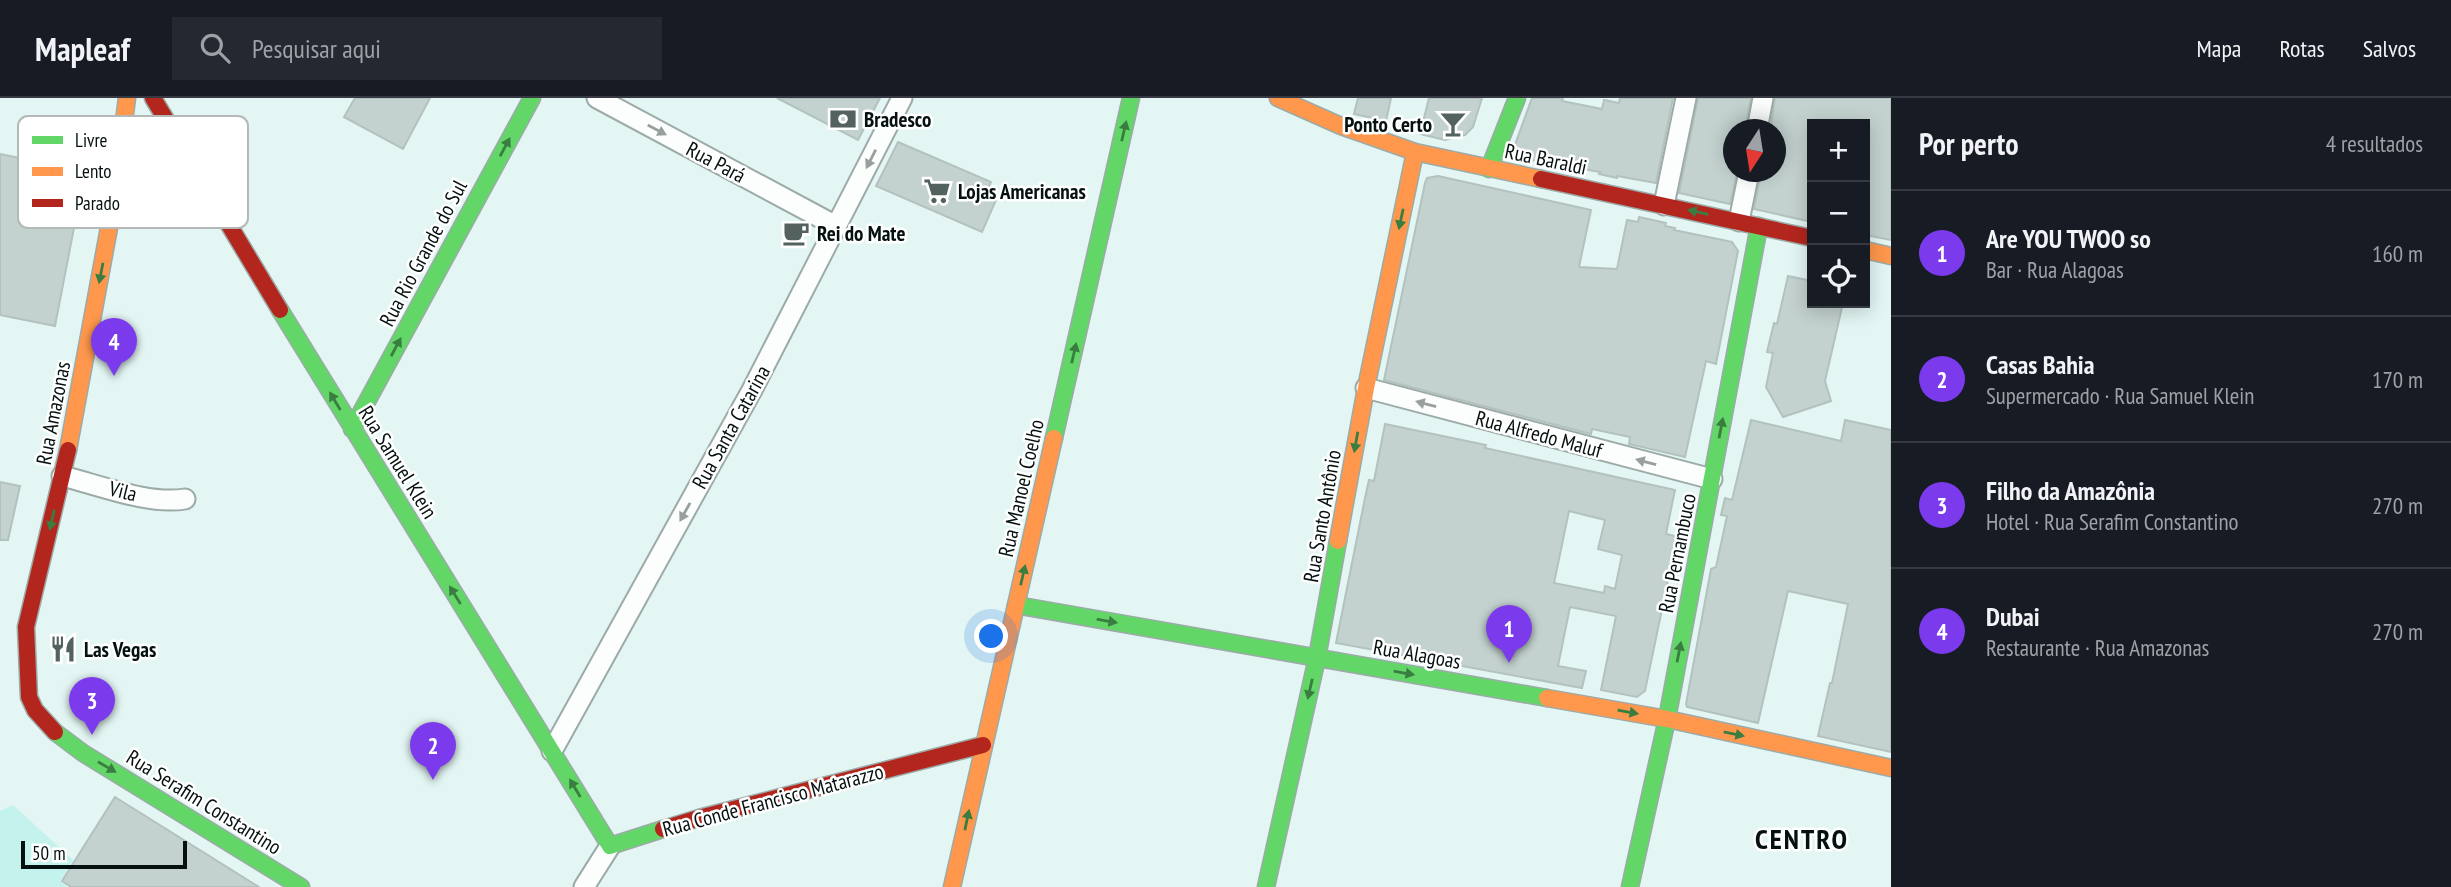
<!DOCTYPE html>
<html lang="pt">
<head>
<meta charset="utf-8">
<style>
	:root { --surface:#171b24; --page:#242831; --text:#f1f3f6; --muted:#9ea1a6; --line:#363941; --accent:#7c3aed }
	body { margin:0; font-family:"PT Sans Narrow",sans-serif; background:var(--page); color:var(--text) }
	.controls { position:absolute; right:21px; top:21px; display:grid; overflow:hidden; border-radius:0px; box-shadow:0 4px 18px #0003 }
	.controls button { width:63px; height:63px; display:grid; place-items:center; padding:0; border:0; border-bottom:2px solid var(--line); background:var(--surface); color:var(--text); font:35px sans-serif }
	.compass { position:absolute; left:1723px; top:21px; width:63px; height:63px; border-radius:50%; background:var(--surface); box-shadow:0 4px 18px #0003; rotate:192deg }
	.scale { position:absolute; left:21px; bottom:18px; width:166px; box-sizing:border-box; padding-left:7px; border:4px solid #051110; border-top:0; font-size:19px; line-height:24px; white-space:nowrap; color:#051110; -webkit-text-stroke:5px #fff; paint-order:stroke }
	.you { position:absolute; left:992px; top:539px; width:24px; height:24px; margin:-18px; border:5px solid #fff; border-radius:50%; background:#1a73e8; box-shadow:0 0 0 10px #1a73e833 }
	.badge { display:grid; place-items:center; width:46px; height:46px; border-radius:50%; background:var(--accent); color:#fff; font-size:23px; font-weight:700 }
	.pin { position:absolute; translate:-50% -58px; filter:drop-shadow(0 2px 4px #0008) }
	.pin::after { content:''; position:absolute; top:37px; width:24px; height:21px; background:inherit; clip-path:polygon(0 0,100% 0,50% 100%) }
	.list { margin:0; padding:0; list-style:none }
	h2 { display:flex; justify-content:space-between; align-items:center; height:91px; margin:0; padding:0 28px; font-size:30px }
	h2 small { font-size:23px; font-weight:400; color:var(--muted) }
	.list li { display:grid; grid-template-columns:46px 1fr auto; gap:21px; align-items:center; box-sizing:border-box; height:126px; padding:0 28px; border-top:2px solid var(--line) }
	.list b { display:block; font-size:26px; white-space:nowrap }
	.list p { margin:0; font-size:23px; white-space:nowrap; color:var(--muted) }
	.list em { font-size:23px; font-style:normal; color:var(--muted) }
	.icon { flex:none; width:38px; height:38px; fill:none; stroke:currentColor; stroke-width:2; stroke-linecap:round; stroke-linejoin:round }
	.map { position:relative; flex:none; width:1891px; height:789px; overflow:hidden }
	header { display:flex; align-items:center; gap:42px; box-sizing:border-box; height:98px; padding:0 35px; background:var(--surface); border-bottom:2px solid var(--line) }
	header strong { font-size:33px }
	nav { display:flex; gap:38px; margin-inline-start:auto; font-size:24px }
	.search { width:490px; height:63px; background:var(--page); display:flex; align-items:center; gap:18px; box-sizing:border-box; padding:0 24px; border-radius:0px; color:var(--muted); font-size:26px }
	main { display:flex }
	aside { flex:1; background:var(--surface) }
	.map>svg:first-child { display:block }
	.green { fill:#c4f2ec }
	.building { fill:#c3d2cf; stroke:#b3c2bf; stroke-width:2; fill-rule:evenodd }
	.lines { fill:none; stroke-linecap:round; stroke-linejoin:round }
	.street-casing { stroke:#9caaa8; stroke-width:23 }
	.fast-casing { stroke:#9caaa8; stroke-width:19 }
	.slow-casing { stroke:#9caaa8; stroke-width:19 }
	.jam-casing { stroke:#9caaa8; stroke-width:19 }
	.street { stroke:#fbfefd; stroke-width:19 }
	.fast { stroke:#63d668; stroke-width:16 }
	.slow { stroke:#ff974d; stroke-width:16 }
	.jam { stroke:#b3261e; stroke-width:16 }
	.oneway { fill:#999f9e }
	.oneway2 { fill:#397d40 }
	.labels { text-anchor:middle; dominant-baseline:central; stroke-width:5; stroke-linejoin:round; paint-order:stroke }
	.poi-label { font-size:21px; font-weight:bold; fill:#051110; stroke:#fff; text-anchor:start }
	.street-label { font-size:21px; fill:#051110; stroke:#fff }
	.district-label { font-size:28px; font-weight:bold; letter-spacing:2px; fill:#051110; stroke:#fff }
	.key { fill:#fff; stroke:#b4b8b7; stroke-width:2 }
	.key-label { font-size:19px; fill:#051110 }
</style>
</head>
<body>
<header>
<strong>Mapleaf</strong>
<div class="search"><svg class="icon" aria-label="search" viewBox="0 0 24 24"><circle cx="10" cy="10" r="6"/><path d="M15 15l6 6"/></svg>Pesquisar aqui</div>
<nav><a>Mapa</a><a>Rotas</a><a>Salvos</a></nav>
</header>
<main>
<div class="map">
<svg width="1891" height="789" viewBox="0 0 1891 789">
	<rect width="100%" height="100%" fill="#e3f6f3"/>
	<!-- green -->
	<path class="green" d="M 13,707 L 73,762 L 60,783 L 68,789 L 0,789 L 0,713 Z"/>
	<!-- building -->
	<path class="building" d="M 355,0 L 430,0 L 403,51 L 344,19 Z
		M 777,0 L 880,0 L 858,42 Z
		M 1358,0 L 1391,0 L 1386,23 L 1354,16 Z
		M 1429,0 L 1482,0 L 1473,29 L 1465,37 L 1445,42 L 1420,36 Z
		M 1532,0 L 1563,0 L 1562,3 L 1602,11 L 1604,2 L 1619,5 L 1620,0 L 1673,0 L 1656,85 L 1617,78 L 1617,80 L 1599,76 L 1600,74 L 1514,59 L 1512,55 Z
		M 1698,0 L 1751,0 L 1745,32 L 1733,32 L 1733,74 L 1737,74 L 1730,106 L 1679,95 Z
		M 1775,0 L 1891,0 L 1891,142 L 1865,137 L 1865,26 L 1812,26 L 1812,124 L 1754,111 L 1761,74 L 1775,74 L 1775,32 L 1770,32 Z
		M 898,44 L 991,84 L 985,97 L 996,102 L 982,134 L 876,88 Z
		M 0,56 L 85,73 L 55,228 L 0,217 Z
		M 1438,78 L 1591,112 L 1579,169 L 1617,171 L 1627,122 L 1638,124 L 1639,119 L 1666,125 L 1665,128 L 1675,130 L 1674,132 L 1732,144 L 1738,153 L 1716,266 L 1706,263 L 1685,359 L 1629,346 L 1630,339 L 1592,331 L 1591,336 L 1583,334 L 1384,282 L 1425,85 L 1427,80 Z
		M 1788,178 L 1812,183 L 1812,205 L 1843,205 L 1825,283 L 1831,303 L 1783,319 L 1766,289 L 1773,255 L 1767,254 L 1774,225 L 1777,226 Z
		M 1751,322 L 1841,343 L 1845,322 L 1891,332 L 1891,654 L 1818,638 L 1830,585 L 1832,585 L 1848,506 L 1788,493 L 1758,625 L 1687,609 L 1686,606 L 1711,471 L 1716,469 L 1727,418 L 1721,417 L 1725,400 L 1732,402 Z
		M 1385,326 L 1486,347 L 1485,350 L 1675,392 L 1666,436 L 1683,440 L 1678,469 L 1671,468 L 1645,593 L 1637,599 L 1601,592 L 1616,518 L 1570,509 L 1558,568 L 1586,573 L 1582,590 L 1336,545 L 1365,400 L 1369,382 L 1374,383 ZM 1569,413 L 1605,422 L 1598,451 L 1622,457 L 1615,491 L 1605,488 L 1604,495 L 1554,485 Z
		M 0,384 L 20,388 L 8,442 L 0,442 Z
		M 115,699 L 259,789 L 71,789 L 62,783 Z"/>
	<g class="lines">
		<!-- street casing -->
		<g class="street-casing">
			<path id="street" d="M 597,0 L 836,128
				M 1757,32 L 1763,0
				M 1664,107 L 1686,0
				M 1739,123 L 1749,74
				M 1366,290 L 1712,381
				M 62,378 C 99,387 148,407 185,401
				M 552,653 L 752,292 L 902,0
				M 584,789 L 610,748"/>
		</g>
		<!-- fast casing -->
		<g class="fast-casing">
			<path id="fast" d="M 1489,71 L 1517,0
				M 280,212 L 610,748 L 663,731
				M 352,331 L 532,0
				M 1054,340 L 1131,0
				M 1016,507 L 1547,600
				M 55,634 L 83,655 L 301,789
				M 1266,789 L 1317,560 L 1338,443
				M 1630,789 L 1667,621 L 1759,128"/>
		</g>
		<!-- slow casing -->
		<g class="slow-casing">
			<path id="slow" d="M 1278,0 L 1341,28 L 1415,54 L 1541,81
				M 1865,152 L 1891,158
				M 68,352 L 113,108 L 127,0
				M 1338,443 L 1366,290 L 1415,54
				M 1547,600 L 1667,621 L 1891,670
				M 952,789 L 1054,340"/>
		</g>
		<!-- jam casing -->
		<g class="jam-casing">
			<path id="jam" d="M 153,0 L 280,212
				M 1541,81 L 1812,140
				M 113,108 C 118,101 123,91 131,86 C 155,71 190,92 212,101
				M 55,634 L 35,612 L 29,599 L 26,529 L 68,352
				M 663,731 L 699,720 L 983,647"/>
		</g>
		<!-- street -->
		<use href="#street" class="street"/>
		<!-- fast -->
		<use href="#fast" class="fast"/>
		<!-- slow -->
		<use href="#slow" class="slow"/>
		<!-- jam -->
		<use href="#jam" class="jam"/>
	</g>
	<!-- one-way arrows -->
	<defs><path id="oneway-solid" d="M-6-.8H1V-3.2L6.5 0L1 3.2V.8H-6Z" transform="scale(1.75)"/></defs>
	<g class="oneway">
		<use href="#oneway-solid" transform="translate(657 32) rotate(28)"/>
		<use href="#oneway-solid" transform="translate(871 61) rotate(117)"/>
		<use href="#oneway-solid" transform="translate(1426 306) rotate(-165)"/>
		<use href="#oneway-solid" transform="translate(1646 364) rotate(-165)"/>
		<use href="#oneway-solid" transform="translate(685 414) rotate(119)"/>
	</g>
	<g class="oneway2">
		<use href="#oneway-solid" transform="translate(1124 33) rotate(-77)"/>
		<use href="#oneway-solid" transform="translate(505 49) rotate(-62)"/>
		<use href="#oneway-solid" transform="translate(1698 114) rotate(-167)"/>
		<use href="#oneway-solid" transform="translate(1401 121) rotate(102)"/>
		<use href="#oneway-solid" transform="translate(101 175) rotate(101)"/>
		<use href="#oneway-solid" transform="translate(396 249) rotate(-62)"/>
		<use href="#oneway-solid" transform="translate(1074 255) rotate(-77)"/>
		<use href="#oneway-solid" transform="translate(335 303) rotate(-121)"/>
		<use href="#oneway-solid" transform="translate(1721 330) rotate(-79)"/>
		<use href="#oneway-solid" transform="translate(1356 344) rotate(100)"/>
		<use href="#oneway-solid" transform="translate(52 422) rotate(103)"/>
		<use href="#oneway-solid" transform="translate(1023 477) rotate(-77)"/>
		<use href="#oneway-solid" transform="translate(455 497) rotate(-122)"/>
		<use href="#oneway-solid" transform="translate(1107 523) rotate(10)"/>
		<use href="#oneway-solid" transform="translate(1679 554) rotate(-79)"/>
		<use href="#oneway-solid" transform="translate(1404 575) rotate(10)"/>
		<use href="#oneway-solid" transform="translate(1310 591) rotate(103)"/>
		<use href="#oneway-solid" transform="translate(1628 614) rotate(10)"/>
		<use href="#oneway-solid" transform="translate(1734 636) rotate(12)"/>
		<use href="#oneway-solid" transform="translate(107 669) rotate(30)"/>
		<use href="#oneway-solid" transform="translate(575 690) rotate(-121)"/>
		<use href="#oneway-solid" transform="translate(967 722) rotate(-78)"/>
	</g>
	<!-- icons -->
	<defs>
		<g id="bank-bare" transform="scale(2.1)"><path d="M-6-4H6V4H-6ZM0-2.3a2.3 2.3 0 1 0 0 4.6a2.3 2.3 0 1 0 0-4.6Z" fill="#53615f" stroke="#fff" stroke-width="2.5" paint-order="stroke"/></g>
		<g id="bar-bare" transform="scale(2.1)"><path d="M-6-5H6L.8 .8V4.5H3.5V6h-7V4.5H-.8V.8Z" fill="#53615f" stroke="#fff" stroke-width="2.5" paint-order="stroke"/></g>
		<g id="supermarket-bare" transform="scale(2.1)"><path d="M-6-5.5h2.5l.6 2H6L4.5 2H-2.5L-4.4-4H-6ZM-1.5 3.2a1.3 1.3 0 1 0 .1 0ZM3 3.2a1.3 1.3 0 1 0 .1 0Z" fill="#53615f" stroke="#fff" stroke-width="2.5" paint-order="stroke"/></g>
		<g id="cafe-bare" transform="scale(2.1)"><path d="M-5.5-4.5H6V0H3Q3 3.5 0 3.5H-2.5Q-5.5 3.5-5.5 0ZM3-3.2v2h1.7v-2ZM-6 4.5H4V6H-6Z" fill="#53615f" stroke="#fff" stroke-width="2.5" paint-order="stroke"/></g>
		<g id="restaurant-bare" transform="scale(2.1)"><path d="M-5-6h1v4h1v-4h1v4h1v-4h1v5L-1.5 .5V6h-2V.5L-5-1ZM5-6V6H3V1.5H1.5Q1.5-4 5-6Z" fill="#53615f" stroke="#fff" stroke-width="2.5" paint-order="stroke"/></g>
	</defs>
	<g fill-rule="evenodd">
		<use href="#bank-bare" x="843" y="21"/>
		<use href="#bar-bare" x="1453" y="26"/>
		<use href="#supermarket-bare" x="937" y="93"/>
		<use href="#cafe-bare" x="796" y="135"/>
		<use href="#restaurant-bare" x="63" y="551"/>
	</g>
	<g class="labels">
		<!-- poi labels -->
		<g class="poi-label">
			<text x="864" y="21">Bradesco</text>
			<text x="1432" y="26" text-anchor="end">Ponto Certo</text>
			<text x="958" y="93">Lojas Americanas</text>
			<text x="817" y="135">Rei do Mate</text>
			<text x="84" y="551">Las Vegas</text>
		</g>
		<!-- street labels -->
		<g class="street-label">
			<text transform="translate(1546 61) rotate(12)">Rua Baraldi</text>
			<text transform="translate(716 64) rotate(28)">Rua Pará</text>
			<text transform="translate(423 155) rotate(-62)">Rua Rio Grande do Sul</text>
			<text transform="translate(53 315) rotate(-79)">Rua Amazonas</text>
			<text transform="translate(731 329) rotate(-61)">Rua Santa Catarina</text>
			<text transform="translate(1539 336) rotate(15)">Rua Alfredo Maluf</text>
			<text transform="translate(398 364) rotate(58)">Rua Samuel Klein</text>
			<text transform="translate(1021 390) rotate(-77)">Rua Manoel Coelho</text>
			<text transform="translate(123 393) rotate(14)">Vila</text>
			<text transform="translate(1322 418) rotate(-80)">Rua Santo Antônio</text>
			<text transform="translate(1677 455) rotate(-79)">Rua Pernambuco</text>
			<text transform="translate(1417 556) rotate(10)">Rua Alagoas</text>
			<text transform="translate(773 702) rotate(-15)">Rua Conde Francisco Matarazzo</text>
			<text transform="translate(204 704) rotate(32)">Rua Serafim Constantino</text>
		</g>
		<!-- district labels -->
		<g class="district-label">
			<text x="1802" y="740">CENTRO</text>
		</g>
	</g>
	<!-- legend -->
	<rect x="18" y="18" width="230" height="112" rx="10" class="key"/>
	<rect x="32" y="38" width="31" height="8" fill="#63d668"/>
	<rect x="32" y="69" width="31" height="9" fill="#ff974d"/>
	<rect x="32" y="101" width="31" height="8" fill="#b3261e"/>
	<g class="key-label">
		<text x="75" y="49">Livre</text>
		<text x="75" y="80">Lento</text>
		<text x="75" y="112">Parado</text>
	</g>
</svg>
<div class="controls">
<button>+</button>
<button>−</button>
<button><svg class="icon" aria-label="locate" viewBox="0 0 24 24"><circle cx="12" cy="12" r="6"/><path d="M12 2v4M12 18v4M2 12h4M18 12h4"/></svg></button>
</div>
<svg class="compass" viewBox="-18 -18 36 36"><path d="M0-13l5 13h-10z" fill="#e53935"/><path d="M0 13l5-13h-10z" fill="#9ea1a6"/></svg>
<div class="scale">50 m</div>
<div class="you"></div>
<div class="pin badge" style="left:1509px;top:565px">1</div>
<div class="pin badge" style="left:433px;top:682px">2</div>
<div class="pin badge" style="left:92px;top:637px">3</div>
<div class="pin badge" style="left:114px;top:278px">4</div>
</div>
<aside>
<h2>Por perto<small>4 resultados</small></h2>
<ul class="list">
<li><span class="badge">1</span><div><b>Are YOU TWOO so</b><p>Bar · Rua Alagoas</p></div><em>160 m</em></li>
<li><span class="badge">2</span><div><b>Casas Bahia</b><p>Supermercado · Rua Samuel Klein</p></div><em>170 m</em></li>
<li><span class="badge">3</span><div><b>Filho da Amazônia</b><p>Hotel · Rua Serafim Constantino</p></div><em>270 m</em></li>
<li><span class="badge">4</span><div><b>Dubai</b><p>Restaurante · Rua Amazonas</p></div><em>270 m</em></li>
</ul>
</aside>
</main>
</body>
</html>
